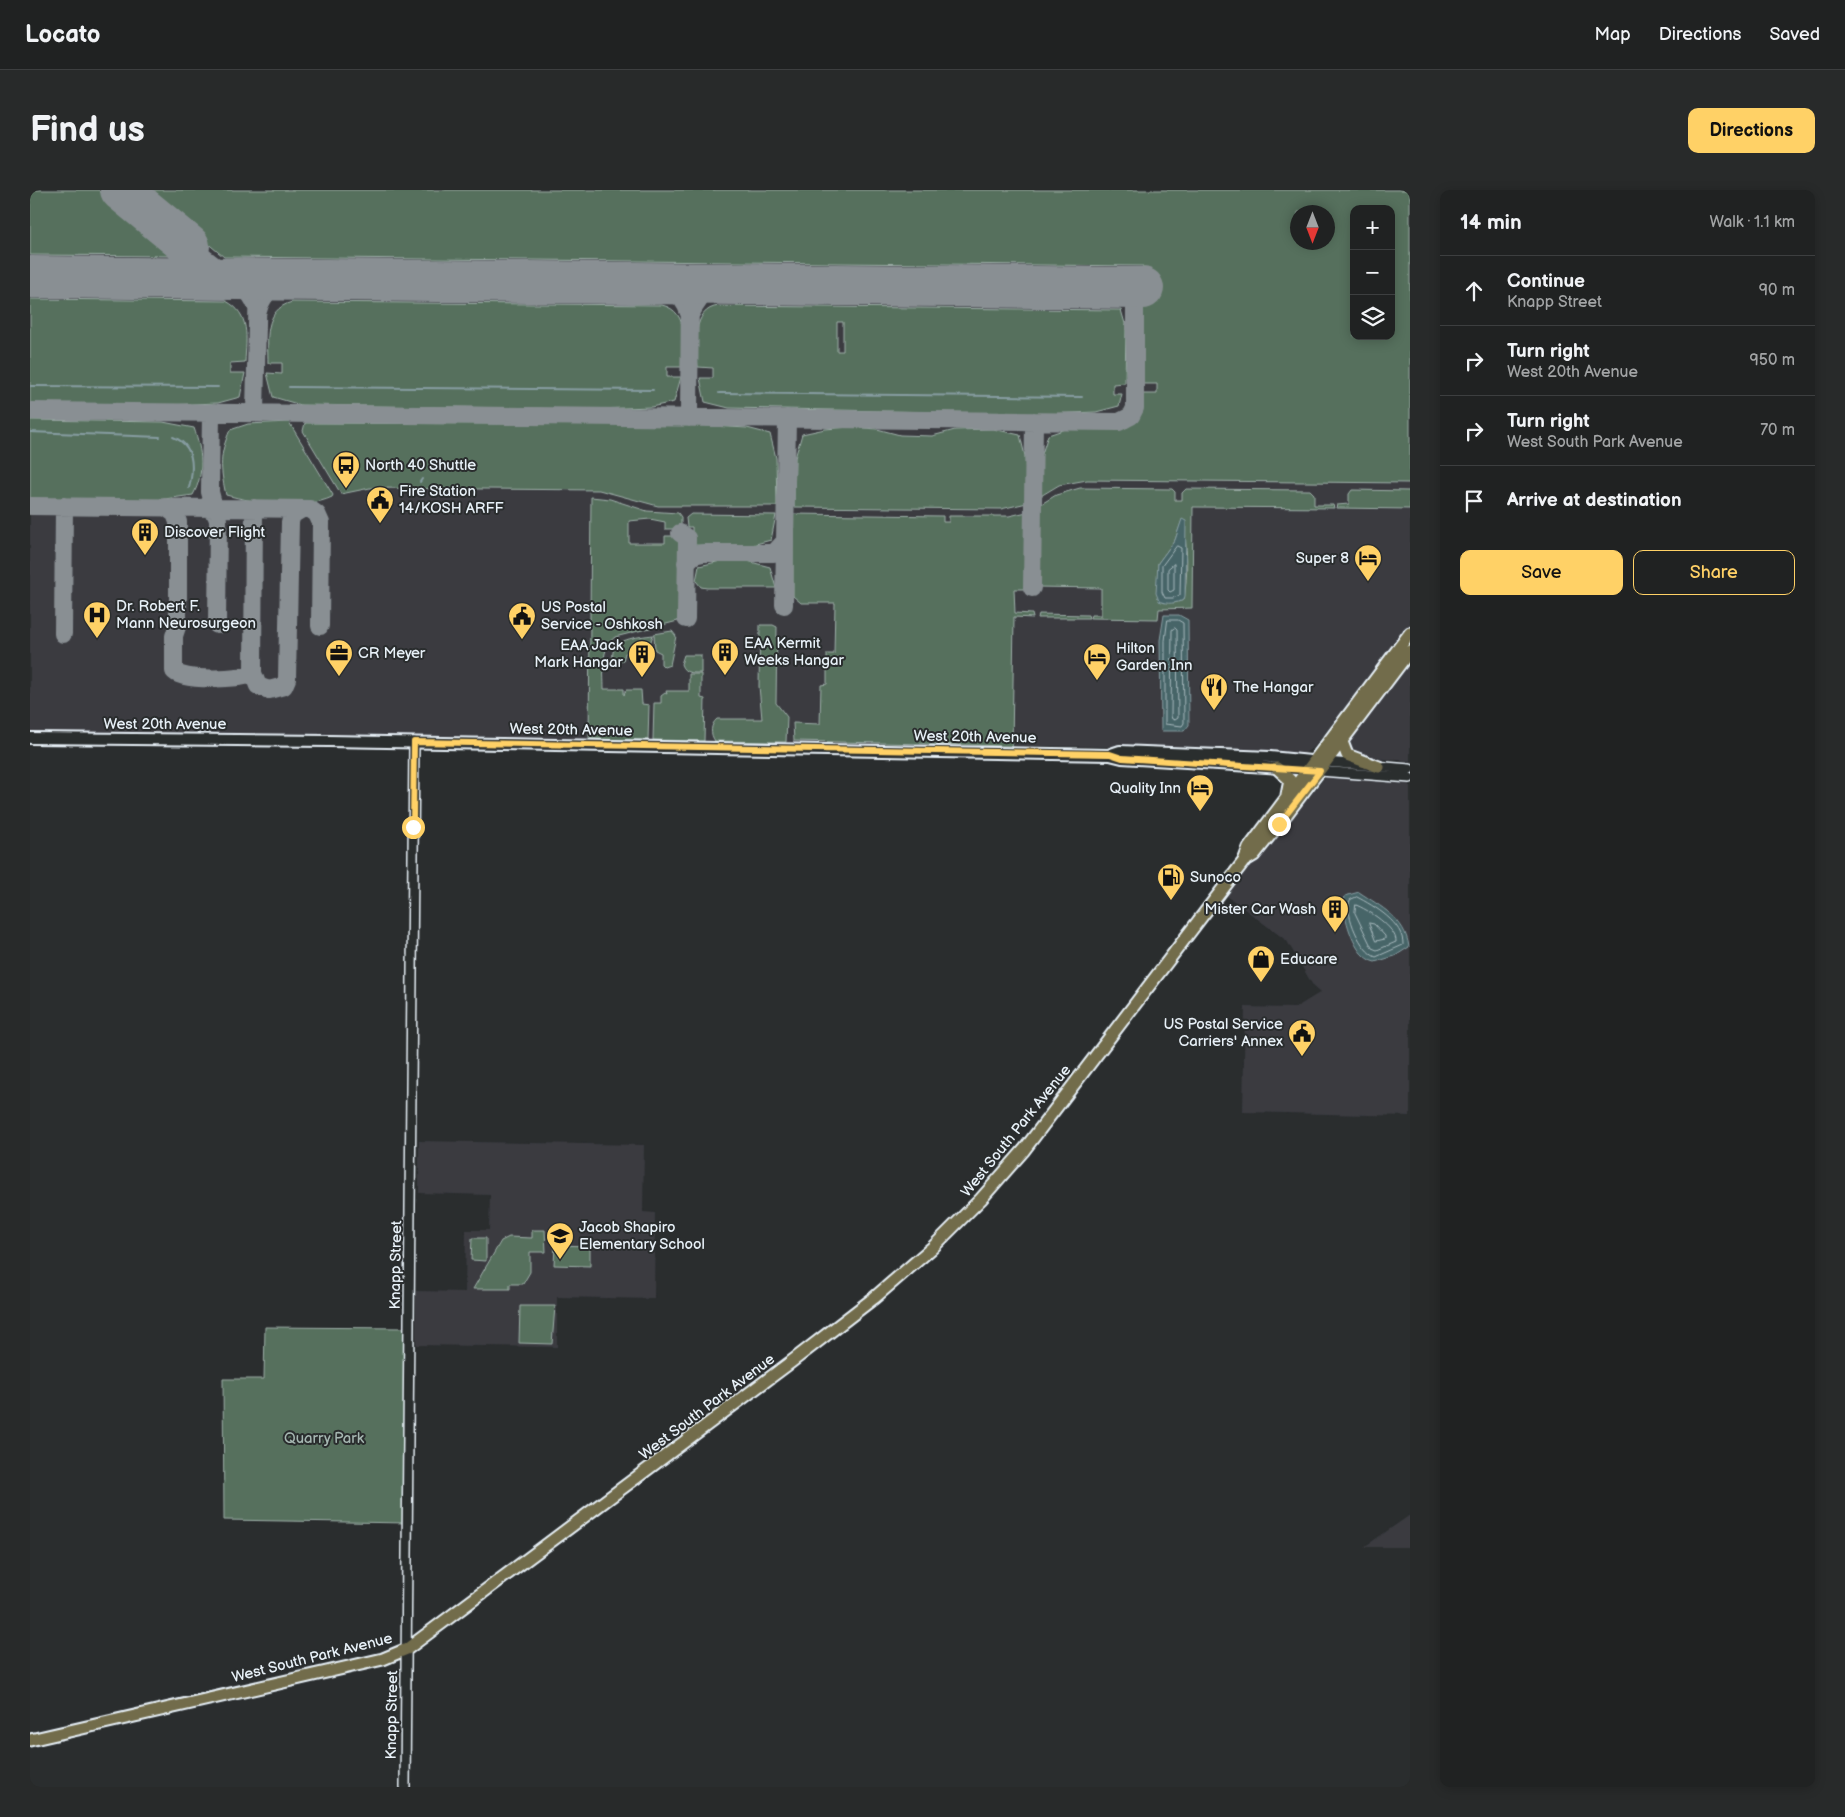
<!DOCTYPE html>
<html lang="en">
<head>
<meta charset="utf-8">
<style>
	:root { --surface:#202222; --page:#282a2a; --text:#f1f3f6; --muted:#a2a4a5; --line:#3d3f40; --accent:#ffd166 }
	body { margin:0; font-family:"Balsamiq Sans",sans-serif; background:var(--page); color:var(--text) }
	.controls { position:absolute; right:15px; top:15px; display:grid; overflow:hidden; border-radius:10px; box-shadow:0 2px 12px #0003 }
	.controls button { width:45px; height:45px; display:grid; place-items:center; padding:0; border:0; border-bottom:1px solid var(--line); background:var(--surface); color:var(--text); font:25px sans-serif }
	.compass { position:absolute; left:1260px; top:15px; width:45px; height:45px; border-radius:50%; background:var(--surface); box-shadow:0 2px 12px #0003; rotate:180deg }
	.stop { position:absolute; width:15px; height:15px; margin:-11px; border:4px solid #ffd166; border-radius:50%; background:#fff }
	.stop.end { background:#ffd166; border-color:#fff; box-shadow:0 1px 5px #0008 }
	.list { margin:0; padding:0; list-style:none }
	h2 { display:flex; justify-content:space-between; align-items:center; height:65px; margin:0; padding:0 20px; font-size:21px }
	h2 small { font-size:16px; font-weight:400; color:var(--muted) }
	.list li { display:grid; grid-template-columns:32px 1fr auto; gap:15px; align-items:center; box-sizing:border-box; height:70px; padding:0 20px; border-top:1px solid var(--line) }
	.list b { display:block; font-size:19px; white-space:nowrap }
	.list p { margin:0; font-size:16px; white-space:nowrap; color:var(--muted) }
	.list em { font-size:16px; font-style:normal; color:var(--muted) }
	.actions { display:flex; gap:10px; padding:15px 20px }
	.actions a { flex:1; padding:11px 0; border:1px solid var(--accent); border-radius:10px; text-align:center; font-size:18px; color:var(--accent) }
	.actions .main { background:var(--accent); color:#111 }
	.icon { flex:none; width:28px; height:28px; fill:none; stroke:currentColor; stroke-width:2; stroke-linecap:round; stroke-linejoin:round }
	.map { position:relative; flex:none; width:1380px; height:1597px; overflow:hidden; border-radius:10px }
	header { display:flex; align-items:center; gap:30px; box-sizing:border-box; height:70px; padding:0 25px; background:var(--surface); border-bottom:1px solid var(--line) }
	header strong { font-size:24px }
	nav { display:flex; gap:28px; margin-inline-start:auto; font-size:18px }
	.intro { display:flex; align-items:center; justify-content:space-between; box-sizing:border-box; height:120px; padding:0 30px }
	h1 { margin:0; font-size:35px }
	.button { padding:12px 22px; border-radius:10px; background:var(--accent); color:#111; font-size:18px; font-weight:700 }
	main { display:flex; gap:30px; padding:0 30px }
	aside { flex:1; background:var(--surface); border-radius:10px; box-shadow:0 2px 12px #0003 }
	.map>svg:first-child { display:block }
	.built { fill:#3a3b41; fill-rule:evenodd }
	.green { fill:#56705d; stroke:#9fb0aa; fill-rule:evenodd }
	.water { fill:#476568; stroke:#879da2 }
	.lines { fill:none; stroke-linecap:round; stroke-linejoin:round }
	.shore { stroke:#a8b9be; stroke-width:1 }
	.stream { stroke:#879da2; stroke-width:2 }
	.taxiway { stroke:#898f93; stroke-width:18 }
	.runway { stroke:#898f93; stroke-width:42 }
	.tertiary-casing { stroke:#e8f1f8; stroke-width:12 }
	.secondary-casing { stroke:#e8f1f8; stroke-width:14 }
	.primary-casing { stroke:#e8f1f8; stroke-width:15 }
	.tertiary { stroke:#2a2d2e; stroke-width:9 }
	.secondary { stroke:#2a2d2e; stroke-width:10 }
	.primary { stroke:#726c4b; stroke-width:11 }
	.route { stroke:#ffd166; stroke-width:6 }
	.labels { text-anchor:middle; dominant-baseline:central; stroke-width:4; stroke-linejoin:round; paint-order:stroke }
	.poi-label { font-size:15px; fill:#e8f1f8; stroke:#2a2d2e; text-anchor:start }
	.street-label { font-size:15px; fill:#e8f1f8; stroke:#2a2d2e }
	.park-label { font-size:15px; fill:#a6b7b2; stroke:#2a2d2e }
</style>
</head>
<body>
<header>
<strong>Locato</strong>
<nav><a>Map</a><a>Directions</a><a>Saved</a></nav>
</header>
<div class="intro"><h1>Find us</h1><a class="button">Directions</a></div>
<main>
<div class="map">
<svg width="1380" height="1597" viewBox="0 0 1380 1597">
	<rect width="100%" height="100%" fill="#2a2d2e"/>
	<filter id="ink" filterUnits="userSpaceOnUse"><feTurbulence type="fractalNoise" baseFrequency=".02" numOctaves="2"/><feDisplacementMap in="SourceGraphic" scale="10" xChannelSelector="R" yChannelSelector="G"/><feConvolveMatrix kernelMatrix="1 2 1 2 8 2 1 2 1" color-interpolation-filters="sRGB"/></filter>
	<g filter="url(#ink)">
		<!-- built -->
		<path class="built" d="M 0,0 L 1380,0 L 1380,436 L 1284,557 L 1272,565 L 1088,557 L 0,542 ZM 1324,19 L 1361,19 L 1361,146 L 1324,146 ZM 1268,22 L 1298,22 L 1298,52 L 1268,52 Z
			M 1380,469 L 1380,571 L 1340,568 L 1321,562 L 1319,554 L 1323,545 Z
			M 1299,582 L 1380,588 L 1380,926 L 1213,922 L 1215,817 L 1265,818 L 1291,802 L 1282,794 L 1257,751 L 1197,706 L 1215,682 L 1251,642 Z
			M 389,951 L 614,955 L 613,1022 L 625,1023 L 624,1109 L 527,1107 L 527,1157 L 386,1155 L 386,1101 L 435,1102 L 436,1040 L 459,1040 L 460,1005 L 389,1003 Z
			M 1380,1325 L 1380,1357 L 1334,1357 Z"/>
		<!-- green -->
		<path class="green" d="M 0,0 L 68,0 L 146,66 L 0,65 Z
			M 114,0 L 1380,0 L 1380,293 L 1057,290 L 1029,295 L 1009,307 L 1011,267 L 1018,245 L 1039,238 L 1098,237 C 1111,228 1113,219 1112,204 L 1127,204 L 1127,194 L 1113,194 L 1113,76 L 194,67 ZM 1324,19 L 1361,19 L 1361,146 L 1324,146 ZM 1268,22 L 1298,22 L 1298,52 L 1268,52 Z
			M 0,109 L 196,111 C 221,124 216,148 215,172 L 200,173 L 200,183 L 215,183 L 210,207 L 188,213 L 135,215 L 0,214 Z
			M 262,112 L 632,115 C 661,122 652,155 652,177 L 637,177 L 637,187 L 651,187 L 644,212 L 621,217 L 566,219 L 271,215 L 243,207 L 237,183 L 252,184 L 252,173 L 238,173 C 238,150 233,120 262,112 Z
			M 689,116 L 1091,120 L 1096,137 L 1095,193 L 1083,194 L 1083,204 L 1092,204 L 1089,216 L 1066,222 L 1014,224 L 699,218 L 675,212 L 670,188 L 683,188 L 683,178 L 668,177 C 666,156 661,119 689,116 ZM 807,132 L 813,132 L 813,161 L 807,161 Z
			M 0,230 L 133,232 L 164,238 C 172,261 175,283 163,305 L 113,312 L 0,311 Z
			M 259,232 L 303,305 L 302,307 C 275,320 225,313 196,305 C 190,278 189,265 200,240 L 218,234 Z
			M 275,233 L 663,235 L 717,238 L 740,244 L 746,268 L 747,316 L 628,316 L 569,300 L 340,298 L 311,304 L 273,241 Z
			M 821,237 L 847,239 L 870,245 L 902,246 L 925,240 L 963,239 L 990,245 L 995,266 L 997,313 L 971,319 L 764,317 L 765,268 L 772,244 L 795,239 Z
			M 1050,298 L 1142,299 L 1145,302 L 1145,310 L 1152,310 L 1152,303 L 1156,299 L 1280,300 L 1284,304 L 1284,315 L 1303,315 L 1304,318 L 1163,317 L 1162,418 L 1129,419 L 1128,429 L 1060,428 L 1061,425 L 1071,425 L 1071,398 L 1006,397 L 1008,316 L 1026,305 ZM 1152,330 C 1158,356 1158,383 1154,410 L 1144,413 L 1127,403 L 1128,373 L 1145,350 Z
			M 1322,300 L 1380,301 L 1380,319 L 1306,318 L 1307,315 L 1319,314 L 1319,304 Z
			M 561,307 L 580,309 L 617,321 L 648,323 L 651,327 L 651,337 L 648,339 L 635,339 L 635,332 L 620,329 L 599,331 L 599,353 L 635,353 L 635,346 L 648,346 L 651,349 L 648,431 L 585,447 C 570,458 574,482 574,499 L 594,499 L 594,505 L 596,500 L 611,500 L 612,514 L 619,515 L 618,550 L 559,549 Z
			M 997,322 L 998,399 L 984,399 L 985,423 L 1002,424 L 1003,428 L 984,427 L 982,556 L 764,551 L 763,533 L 790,534 L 791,495 L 797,494 L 797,464 L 804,464 L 805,413 L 771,413 L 763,406 L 763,324 L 913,326 L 913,332 L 919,332 L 919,326 L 979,326 Z
			M 661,324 L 746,325 L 741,350 L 718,356 L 662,355 L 662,337 L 657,337 L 656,328 Z
			M 691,371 L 717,371 L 740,377 L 746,398 L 677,398 L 671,397 L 666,391 L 669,376 Z
			M 1009,424 L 1058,425 L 1059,428 L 1008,428 Z
			M 730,435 L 743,435 L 747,437 L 746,513 L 757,527 L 756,552 L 685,551 C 680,544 680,535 687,529 L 732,529 L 729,496 Z
			M 642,441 L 646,446 L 640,475 L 634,477 L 631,474 L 631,463 L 625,460 L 624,444 Z
			M 623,445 L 617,463 L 595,463 L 593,471 L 585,471 L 583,469 C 579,448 609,447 623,445 Z
			M 654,465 L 671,465 L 671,483 C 663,483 654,484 651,474 Z
			M 659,484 L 671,484 L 671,508 L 675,509 L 674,551 L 623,550 L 624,513 L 631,513 L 631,506 L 635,503 L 637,504 L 636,501 L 659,501 Z
			M 502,1040 L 515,1040 L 516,1062 L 500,1062 L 500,1082 L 493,1094 L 480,1094 L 480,1099 L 443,1099 L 471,1051 L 479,1047 L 502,1048 Z
			M 442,1048 L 456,1048 L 456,1071 L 441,1070 Z
			M 525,1055 L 560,1056 L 560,1076 L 524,1075 Z
			M 490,1116 L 525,1116 L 522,1154 L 489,1153 Z
			M 235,1137 L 379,1138 L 378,1333 L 194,1330 L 193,1189 L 234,1189 Z"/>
		<!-- water -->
		<path class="water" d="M 1152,329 L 1156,331 L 1155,406 L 1154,410 C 1145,413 1138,415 1129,411 L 1126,403 L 1128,373 L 1145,350 Z
			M 1134,425 L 1149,425 L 1158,430 L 1159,535 L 1154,541 L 1131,541 L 1130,450 Z
			M 1329,702 C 1351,717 1375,728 1379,757 L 1365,766 L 1345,772 C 1341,771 1337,769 1334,766 C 1322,756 1311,721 1315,706 Z"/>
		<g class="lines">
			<!-- shore -->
			<path class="shore" d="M 1147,356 L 1151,358 L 1150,405 L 1143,408 L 1135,408 L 1132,402 L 1132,376 Z
				M 1144,374 L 1144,400 L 1140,402 L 1138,400 L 1138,379 Z
				M 1138,430 L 1148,430 L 1153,433 L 1154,533 L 1152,536 L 1135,534 L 1135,451 Z
				M 1145,438 L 1147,440 L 1148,528 L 1145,530 L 1142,529 L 1141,526 L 1142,440 Z
				M 1327,707 C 1344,716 1374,733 1373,755 L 1346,767 C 1331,762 1314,724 1320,710 Z
				M 1326,715 C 1337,719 1367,738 1366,752 L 1347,760 L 1342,758 L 1325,723 Z
				M 1339,733 L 1344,734 L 1355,746 L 1355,749 L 1346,751 Z"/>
			<!-- stream -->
			<path class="stream" d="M 0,196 L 188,197
				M 259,197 L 623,200
				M 689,203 L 1052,207
				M 0,242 L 130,247
				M 143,247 C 165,255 164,278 159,298
				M 390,292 L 392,289"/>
			<!-- taxiway -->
			<path class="taxiway" d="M 159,56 L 202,89
				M 182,89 C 203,91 220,96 227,118
				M 607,93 C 631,96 651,97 659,123
				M 228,121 C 233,100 248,94 268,90
				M 660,125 C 674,97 683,96 713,94
				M 0,221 L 1089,232 L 1101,226 L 1105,218 L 1105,98
				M 225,222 L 228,90
				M 181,223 L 180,302 L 184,317
				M 659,228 L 660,94
				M 0,316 L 280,319 L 287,324 L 291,333 L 290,436
				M 135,317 L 145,324 L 148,332 L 148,434 L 144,446 L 144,481 C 150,491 214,490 223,483
				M 175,317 L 185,322 L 188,330 L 187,435
				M 224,318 L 223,483 L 228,496 L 239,500 L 254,496 L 257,489 L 260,332 L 262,325 L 272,319
				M 650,343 L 657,348 L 656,429
				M 656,373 L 664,365 L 673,363 L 744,363 L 755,351
				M 1002,398 L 1004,231
				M 754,415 L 757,228
				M 33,444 L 34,316"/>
			<!-- runway -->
			<path class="runway" d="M 91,0 L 159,56
				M 0,87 L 1113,98"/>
			<!-- tertiary casing -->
			<g class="tertiary-casing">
				<path id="tertiary" d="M 1296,572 L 1380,579
					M 1290,581 L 1380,588
					M 375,1597 L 384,552"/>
			</g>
			<!-- secondary casing -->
			<g class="secondary-casing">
				<path id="secondary" d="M 0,548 L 299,551 L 1080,565 L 1092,568 L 1283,580
					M 1081,564 L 1090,561 L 1240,567 L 1291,572"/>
			</g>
			<!-- primary casing -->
			<g class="primary-casing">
				<path id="primary" d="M 1312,552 L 1317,565 L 1349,577
					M 1247,578 L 1260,590 L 1257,605
					M 1214,671 L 1224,665 L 1249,634 L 1380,461
					M 0,1550 L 327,1475 L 353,1469 L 377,1459 L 761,1172 L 844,1108 L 902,1058 L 951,1009 L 994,960 L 1214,671 L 1219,658 L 1380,443"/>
			</g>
			<!-- tertiary -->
			<use href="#tertiary" class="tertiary"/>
			<!-- secondary -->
			<use href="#secondary" class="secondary"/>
			<!-- primary -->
			<use href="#primary" class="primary"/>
		</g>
	</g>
	<g class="lines" filter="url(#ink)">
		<!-- route -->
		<path class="route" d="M 383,637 L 384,552 L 1080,564 L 1092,568 L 1290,581 L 1249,634"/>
	</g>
	<!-- icons -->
	<defs>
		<g id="bus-pin" transform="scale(1.4375)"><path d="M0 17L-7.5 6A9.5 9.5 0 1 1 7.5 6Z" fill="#ffd166" stroke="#2a2d2e"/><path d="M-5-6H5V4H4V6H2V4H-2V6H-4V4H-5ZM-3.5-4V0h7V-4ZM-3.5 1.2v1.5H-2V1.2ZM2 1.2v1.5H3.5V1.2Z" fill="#111"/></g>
		<g id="civic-pin" transform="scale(1.4375)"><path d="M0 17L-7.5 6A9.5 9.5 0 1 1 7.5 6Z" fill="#ffd166" stroke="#2a2d2e"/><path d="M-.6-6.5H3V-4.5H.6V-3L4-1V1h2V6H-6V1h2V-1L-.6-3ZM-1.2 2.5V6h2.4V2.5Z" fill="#111"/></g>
		<g id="building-pin" transform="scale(1.4375)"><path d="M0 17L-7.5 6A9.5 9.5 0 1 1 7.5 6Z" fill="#ffd166" stroke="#2a2d2e"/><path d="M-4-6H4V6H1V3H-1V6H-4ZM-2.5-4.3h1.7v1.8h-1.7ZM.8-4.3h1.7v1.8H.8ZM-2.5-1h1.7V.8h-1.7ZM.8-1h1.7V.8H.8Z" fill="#111"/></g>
		<g id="hotel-pin" transform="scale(1.4375)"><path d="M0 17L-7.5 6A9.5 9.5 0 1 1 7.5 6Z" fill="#ffd166" stroke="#2a2d2e"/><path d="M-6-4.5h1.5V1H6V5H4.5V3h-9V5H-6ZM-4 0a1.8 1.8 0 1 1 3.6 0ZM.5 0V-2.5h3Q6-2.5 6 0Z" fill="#111"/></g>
		<g id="hospital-pin" transform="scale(1.4375)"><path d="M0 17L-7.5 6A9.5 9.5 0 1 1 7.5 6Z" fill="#ffd166" stroke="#2a2d2e"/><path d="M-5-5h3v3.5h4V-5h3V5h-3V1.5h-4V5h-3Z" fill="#111"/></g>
		<g id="office-pin" transform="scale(1.4375)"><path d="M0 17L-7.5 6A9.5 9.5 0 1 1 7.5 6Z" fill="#ffd166" stroke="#2a2d2e"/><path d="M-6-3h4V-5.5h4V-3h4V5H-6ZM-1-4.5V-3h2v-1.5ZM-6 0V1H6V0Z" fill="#111"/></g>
		<g id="restaurant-pin" transform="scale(1.4375)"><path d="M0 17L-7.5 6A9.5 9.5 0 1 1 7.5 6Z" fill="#ffd166" stroke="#2a2d2e"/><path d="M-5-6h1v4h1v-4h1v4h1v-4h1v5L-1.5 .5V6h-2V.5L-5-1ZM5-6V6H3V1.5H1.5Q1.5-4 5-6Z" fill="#111"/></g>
		<g id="fuel-pin" transform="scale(1.4375)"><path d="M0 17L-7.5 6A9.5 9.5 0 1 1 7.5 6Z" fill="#ffd166" stroke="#2a2d2e"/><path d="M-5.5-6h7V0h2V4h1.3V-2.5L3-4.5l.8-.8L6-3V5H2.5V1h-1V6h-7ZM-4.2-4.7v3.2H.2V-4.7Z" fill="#111"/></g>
		<g id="shop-pin" transform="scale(1.4375)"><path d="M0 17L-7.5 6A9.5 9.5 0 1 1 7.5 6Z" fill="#ffd166" stroke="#2a2d2e"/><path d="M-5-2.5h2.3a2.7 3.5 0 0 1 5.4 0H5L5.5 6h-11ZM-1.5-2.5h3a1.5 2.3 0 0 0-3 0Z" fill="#111"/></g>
		<g id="school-pin" transform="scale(1.4375)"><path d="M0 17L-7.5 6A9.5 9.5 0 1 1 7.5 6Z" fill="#ffd166" stroke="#2a2d2e"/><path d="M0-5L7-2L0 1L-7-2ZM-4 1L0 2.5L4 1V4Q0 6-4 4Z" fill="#111"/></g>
	</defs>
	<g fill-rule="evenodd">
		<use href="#bus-pin" x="316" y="275"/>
		<use href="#civic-pin" x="350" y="310"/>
		<use href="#building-pin" x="115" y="342"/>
		<use href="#hotel-pin" x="1338" y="368"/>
		<use href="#hospital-pin" x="67" y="425"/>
		<use href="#civic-pin" x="492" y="426"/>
		<use href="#building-pin" x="695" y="462"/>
		<use href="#office-pin" x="309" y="463"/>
		<use href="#building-pin" x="612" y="464"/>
		<use href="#hotel-pin" x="1067" y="467"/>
		<use href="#restaurant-pin" x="1184" y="497"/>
		<use href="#hotel-pin" x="1170" y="598"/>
		<use href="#fuel-pin" x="1141" y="687"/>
		<use href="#building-pin" x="1305" y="719"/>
		<use href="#shop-pin" x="1231" y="769"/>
		<use href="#civic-pin" x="1272" y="843"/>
		<use href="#school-pin" x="530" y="1046"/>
	</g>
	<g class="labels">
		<!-- poi labels -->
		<g class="poi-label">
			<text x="335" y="275">North 40 Shuttle</text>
			<text x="369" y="301">Fire Station<tspan x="369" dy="17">14/KOSH ARFF</tspan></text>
			<text x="134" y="342">Discover Flight</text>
			<text x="1319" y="368" text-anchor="end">Super 8</text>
			<text x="86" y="416">Dr. Robert F.<tspan x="86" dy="17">Mann Neurosurgeon</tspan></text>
			<text x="511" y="417">US Postal<tspan x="511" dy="17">Service - Oshkosh</tspan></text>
			<text x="714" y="453">EAA Kermit<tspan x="714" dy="17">Weeks Hangar</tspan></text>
			<text x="593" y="455" text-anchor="end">EAA Jack<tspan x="593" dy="17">Mark Hangar</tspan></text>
			<text x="1086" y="458">Hilton<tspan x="1086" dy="17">Garden Inn</tspan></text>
			<text x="328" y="463">CR Meyer</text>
			<text x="1203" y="497">The Hangar</text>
			<text x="1151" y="598" text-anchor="end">Quality Inn</text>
			<text x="1160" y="687">Sunoco</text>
			<text x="1286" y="719" text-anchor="end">Mister Car Wash</text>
			<text x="1250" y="769">Educare</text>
			<text x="1253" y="834" text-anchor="end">US Postal Service<tspan x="1253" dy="17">Carriers' Annex</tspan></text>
			<text x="549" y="1037">Jacob Shapiro<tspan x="549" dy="17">Elementary School</tspan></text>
		</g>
		<!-- street labels -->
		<g class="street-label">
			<text x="135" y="534">West 20th Avenue</text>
			<text transform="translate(541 540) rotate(1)">West 20th Avenue</text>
			<text transform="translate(945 547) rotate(1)">West 20th Avenue</text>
			<text transform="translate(986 941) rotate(-51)">West South Park Avenue</text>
			<text transform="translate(366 1075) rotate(-89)">Knapp Street</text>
			<text transform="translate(677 1217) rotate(-37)">West South Park Avenue</text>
			<text transform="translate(282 1468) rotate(-14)">West South Park Avenue</text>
			<text transform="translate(362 1525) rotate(-89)">Knapp Street</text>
		</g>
		<!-- park labels -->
		<g class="park-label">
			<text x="294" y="1248">Quarry Park</text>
		</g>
	</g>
</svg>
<div class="controls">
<button>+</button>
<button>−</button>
<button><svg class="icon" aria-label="layers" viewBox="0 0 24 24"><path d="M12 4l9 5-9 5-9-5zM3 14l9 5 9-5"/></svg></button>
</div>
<svg class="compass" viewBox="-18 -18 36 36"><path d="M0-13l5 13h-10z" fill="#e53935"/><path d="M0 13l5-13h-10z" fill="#a2a4a5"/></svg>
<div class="stop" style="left:383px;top:637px"></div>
<div class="stop end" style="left:1249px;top:634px"></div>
</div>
<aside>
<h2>14 min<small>Walk · 1.1 km</small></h2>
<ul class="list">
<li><svg class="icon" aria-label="ahead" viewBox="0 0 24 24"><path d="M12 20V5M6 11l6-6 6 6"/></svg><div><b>Continue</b><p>Knapp Street</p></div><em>90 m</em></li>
<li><svg class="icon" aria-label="right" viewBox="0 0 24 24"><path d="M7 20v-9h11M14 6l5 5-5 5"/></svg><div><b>Turn right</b><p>West 20th Avenue</p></div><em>950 m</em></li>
<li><svg class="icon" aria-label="right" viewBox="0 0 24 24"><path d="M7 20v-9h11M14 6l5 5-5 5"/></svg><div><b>Turn right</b><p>West South Park Avenue</p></div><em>70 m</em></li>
<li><svg class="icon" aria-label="arrive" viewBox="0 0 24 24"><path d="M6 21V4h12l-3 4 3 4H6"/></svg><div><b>Arrive at destination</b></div></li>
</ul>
<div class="actions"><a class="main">Save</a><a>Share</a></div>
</aside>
</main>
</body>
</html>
